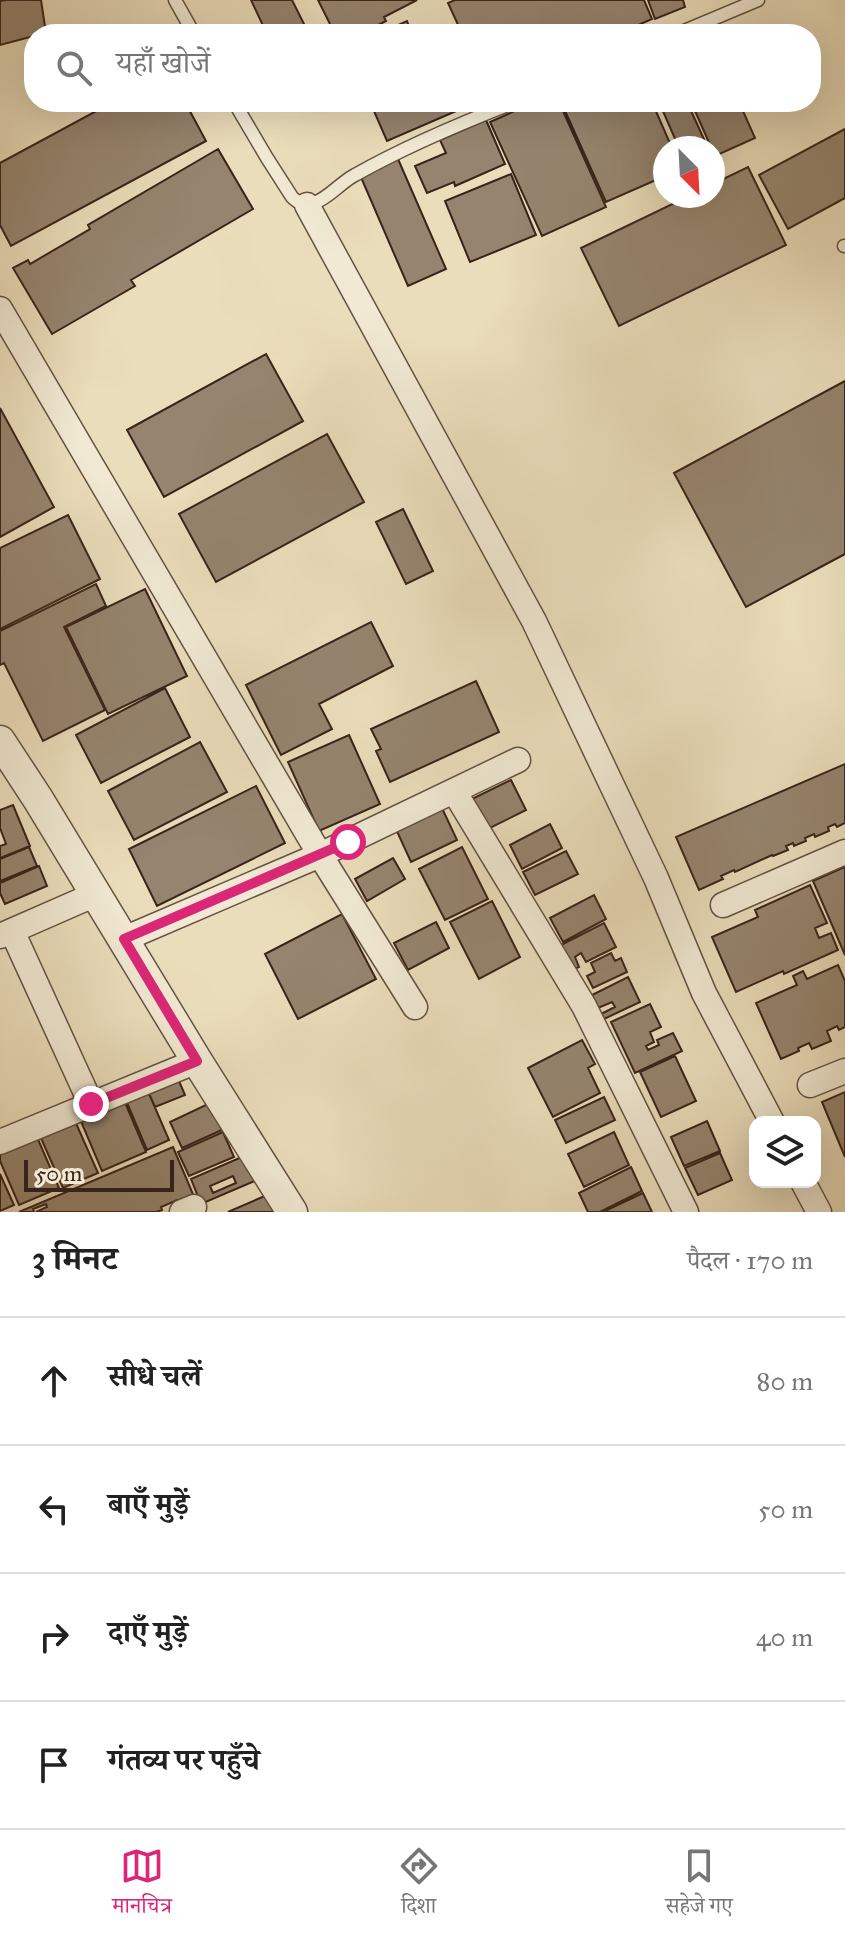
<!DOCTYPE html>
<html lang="hi">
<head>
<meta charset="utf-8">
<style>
	:root { --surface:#fff; --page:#f2f2f2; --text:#222; --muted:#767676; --line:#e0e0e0; --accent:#db2777 }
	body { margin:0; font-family:"IM FELL Great Primer","Noto Serif Devanagari",serif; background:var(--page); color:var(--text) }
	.controls { position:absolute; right:24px; bottom:24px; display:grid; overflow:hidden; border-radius:16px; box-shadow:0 8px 32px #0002 }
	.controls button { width:72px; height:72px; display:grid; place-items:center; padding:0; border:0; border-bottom:2px solid var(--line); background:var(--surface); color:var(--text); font:40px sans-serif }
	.compass { position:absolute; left:653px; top:136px; width:72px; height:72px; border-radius:50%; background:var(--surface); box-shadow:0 8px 32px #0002; rotate:156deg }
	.scale { position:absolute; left:24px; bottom:20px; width:150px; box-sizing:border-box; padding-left:8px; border:4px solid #39231a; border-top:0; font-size:22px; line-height:28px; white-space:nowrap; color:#39231a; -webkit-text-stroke:6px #f1e9d3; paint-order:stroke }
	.stop { position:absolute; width:24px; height:24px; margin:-18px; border:6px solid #db2777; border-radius:50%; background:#fff }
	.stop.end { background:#db2777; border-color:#fff; box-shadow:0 2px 8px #0008 }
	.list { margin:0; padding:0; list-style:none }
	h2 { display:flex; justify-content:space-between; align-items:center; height:104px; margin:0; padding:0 32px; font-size:34px }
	h2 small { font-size:26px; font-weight:400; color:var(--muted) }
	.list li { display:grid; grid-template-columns:52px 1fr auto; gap:24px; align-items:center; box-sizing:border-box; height:128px; padding:0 32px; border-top:2px solid var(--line) }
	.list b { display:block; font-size:30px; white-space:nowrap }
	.list em { font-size:26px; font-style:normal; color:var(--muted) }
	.icon { flex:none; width:44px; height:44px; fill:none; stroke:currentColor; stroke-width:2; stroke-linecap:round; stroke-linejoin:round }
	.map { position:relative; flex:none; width:845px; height:1212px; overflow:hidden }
	.search { position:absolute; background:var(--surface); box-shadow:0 8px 32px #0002; left:24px; right:24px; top:24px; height:88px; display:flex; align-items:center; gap:20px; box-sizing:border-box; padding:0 28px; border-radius:32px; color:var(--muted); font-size:30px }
	.sheet { height:616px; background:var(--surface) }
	nav { display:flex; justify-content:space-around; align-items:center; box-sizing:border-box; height:112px; border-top:2px solid var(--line); background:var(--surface); font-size:22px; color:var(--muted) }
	nav a { display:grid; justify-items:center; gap:4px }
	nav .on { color:var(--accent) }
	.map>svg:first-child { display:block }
	.building { fill:#95846e; stroke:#39231a; stroke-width:2; fill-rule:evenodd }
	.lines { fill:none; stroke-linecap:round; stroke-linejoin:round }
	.service-casing { stroke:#655242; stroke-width:15 }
	.minor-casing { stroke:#655242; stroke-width:27 }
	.tertiary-casing { stroke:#655242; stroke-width:33 }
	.service { stroke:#f1e9d3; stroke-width:12 }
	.minor { stroke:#f1e9d3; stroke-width:24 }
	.tertiary { stroke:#f1e9d3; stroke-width:30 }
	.route { stroke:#db2777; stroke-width:10 }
</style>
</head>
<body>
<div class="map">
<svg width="845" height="1212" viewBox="0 0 845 1212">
	<rect width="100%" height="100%" fill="#eaddbb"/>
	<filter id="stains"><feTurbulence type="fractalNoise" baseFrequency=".0025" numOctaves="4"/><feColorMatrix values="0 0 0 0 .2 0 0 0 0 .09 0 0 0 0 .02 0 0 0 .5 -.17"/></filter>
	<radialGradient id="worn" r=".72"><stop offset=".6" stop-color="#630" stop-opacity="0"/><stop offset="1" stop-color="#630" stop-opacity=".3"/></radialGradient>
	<!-- building -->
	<path class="building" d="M 6,0 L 41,0 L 46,33 L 34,34 L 34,36 L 0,45 L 0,1 Z
		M 251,0 L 292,0 L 309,34 L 267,34 Z
		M 318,0 L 417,0 L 384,17 L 386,21 L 361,34 L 335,34 Z
		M 455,0 L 644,0 L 652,19 L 618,34 L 447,34 L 460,29 L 448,3 Z
		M 648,0 L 683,0 L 685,7 L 655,19 Z
		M 407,21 L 412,34 L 391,34 L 389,29 Z
		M 113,102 L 185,102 L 206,141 L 11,246 L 0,225 L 0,163 Z
		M 370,102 L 477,102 L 387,141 Z
		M 535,102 L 559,102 L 606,207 L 542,236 L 490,122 Z
		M 561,102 L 652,102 L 672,148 L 665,148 L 665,176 L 606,202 Z
		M 659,102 L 687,102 L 708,148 L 679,148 Z
		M 691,102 L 739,102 L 755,138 L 715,156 Z
		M 486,120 L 505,164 L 455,186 L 454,182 L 427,193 L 415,166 L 446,153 L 440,140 Z
		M 845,129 L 845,198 L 788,229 L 759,175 Z
		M 218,149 L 253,209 L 131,280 L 135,286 L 52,334 L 13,268 L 28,260 L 30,264 L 90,229 L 88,225 Z
		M 398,159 L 446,269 L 408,286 L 360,175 Z
		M 748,167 L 786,245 L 619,326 L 581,248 L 689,196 L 713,196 L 713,184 Z
		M 511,174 L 536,235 L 470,262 L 445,201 Z
		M 266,354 L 303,421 L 164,497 L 127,430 Z
		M 845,381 L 845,554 L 746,607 L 674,473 Z
		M 0,408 L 54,507 L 0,537 Z
		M 327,434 L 364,502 L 216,582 L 179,514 Z
		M 403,509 L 433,571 L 406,584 L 376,522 Z
		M 68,515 L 100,579 L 0,629 L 0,548 Z
		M 96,584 L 106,606 L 64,627 L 105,710 L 43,741 L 4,663 L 0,665 L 0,631 Z
		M 145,589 L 187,676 L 108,714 L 66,627 Z
		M 371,622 L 393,666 L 319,704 L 332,729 L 281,755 L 246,685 Z
		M 476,681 L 499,732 L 390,782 L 376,751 L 381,749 L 371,729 Z
		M 165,688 L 190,737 L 101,783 L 76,735 Z
		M 349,735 L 380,804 L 319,831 L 288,762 Z
		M 200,742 L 227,792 L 134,840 L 108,791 Z
		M 845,764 L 845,823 L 837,827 L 835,824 L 828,827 L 829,831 L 815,837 L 814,834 L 805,838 L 806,841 L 794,846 L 793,843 L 786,846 L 788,850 L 773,856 L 772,855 L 735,872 L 734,870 L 721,876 L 723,879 L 699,890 L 676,837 Z
		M 511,780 L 526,810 L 488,829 L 472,799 Z
		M 256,786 L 285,843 L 157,906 L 129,849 Z
		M 13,805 L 30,846 L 0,858 L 0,846 L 6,844 L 0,828 L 0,810 Z
		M 441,806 L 457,840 L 411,862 L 395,827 Z
		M 550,824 L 562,848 L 522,869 L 510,845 Z
		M 29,847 L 37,866 L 0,881 L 0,859 Z
		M 462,847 L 488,899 L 445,920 L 419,869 Z
		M 566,851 L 578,874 L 535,895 L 523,872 Z
		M 393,858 L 405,879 L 367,901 L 355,879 Z
		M 39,866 L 47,886 L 5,904 L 0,893 L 0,883 Z
		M 845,867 L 845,955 L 813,881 Z
		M 810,885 L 827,923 L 815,928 L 819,938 L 831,933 L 838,950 L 784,974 L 783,971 L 736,992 L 712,937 L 758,917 L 755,910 Z
		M 594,895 L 606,919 L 563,942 L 550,918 Z
		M 492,901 L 520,957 L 479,979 L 450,922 Z
		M 342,914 L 376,979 L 298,1019 L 265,954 Z
		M 436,922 L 449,948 L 408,970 L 394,943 Z
		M 604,923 L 616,947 L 586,962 L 581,953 L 575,957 L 579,967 L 574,969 L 561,945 Z
		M 611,953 L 615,961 L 621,958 L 627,972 L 593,988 L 587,976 L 595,972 L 591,963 Z
		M 838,965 L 845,981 L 845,1027 L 839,1030 L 837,1026 L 827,1031 L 831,1041 L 812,1049 L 809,1043 L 798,1048 L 799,1051 L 781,1059 L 756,1003 L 797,985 L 793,976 L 803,971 L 807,979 Z
		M 628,977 L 640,1002 L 604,1019 L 601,1014 L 615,1007 L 612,1002 L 598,1008 L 592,995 Z
		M 650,1004 L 661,1027 L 650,1032 L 654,1042 L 646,1046 L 648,1050 L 659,1045 L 657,1040 L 673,1033 L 682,1051 L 635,1073 L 611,1022 Z
		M 582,1040 L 595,1064 L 588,1068 L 600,1093 L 553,1117 L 528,1068 Z
		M 675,1056 L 696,1101 L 661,1117 L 640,1072 Z
		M 176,1074 L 185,1095 L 155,1107 L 146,1087 Z
		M 147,1089 L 169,1140 L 147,1150 L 125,1098 Z
		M 845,1092 L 845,1157 L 822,1102 Z
		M 604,1097 L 615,1120 L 566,1143 L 555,1120 Z
		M 124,1100 L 146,1152 L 102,1171 L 80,1119 Z
		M 210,1103 L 222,1130 L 182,1148 L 170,1122 Z
		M 75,1121 L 98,1173 L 63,1188 L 40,1136 Z
		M 707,1121 L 720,1151 L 684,1166 L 671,1137 Z
		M 223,1132 L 234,1157 L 189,1176 L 178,1152 Z
		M 614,1132 L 629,1165 L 584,1187 L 568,1154 Z
		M 37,1137 L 59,1188 L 19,1205 L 0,1161 L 0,1153 Z
		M 173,1147 L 195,1199 L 179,1206 L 177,1200 L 161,1207 L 162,1210 L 156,1212 L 36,1212 L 47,1207 L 46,1204 L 33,1209 L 34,1212 L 19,1212 Z
		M 720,1153 L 732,1180 L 698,1195 L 685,1168 Z
		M 244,1156 L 259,1179 L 201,1204 L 191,1179 ZM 233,1176 L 236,1183 L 213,1193 L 210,1186 Z
		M 631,1167 L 642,1191 L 600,1212 L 588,1212 L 579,1193 Z
		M 0,1174 L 14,1205 L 0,1211 Z
		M 274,1192 L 285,1212 L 228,1212 Z
		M 643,1193 L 652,1212 L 603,1212 Z"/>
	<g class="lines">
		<!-- service casing -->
		<g class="service-casing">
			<path id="service" d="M 175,0 L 194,34
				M 677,34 L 758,0
				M 234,102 L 267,158 L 292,197 C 298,203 306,207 314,203 C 329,198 341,182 355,175 C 406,146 461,123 515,102
				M 844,246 L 845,246"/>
		</g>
		<!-- minor casing -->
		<g class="minor-casing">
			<path id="minor" d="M 307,205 L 534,621 L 656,878 L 704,993 L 772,1122
				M 0,309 L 320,855 L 415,1007
				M 454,791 L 584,1006 L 686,1212
				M 723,905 L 845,852
				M 12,931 L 91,1104
				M 0,936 L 96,894
				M 124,939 L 320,855 L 518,760
				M 810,1085 L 845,1071
				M 0,1142 L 197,1061
				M 803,1182 L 819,1212
				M 182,1212 L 194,1207"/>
		</g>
		<!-- tertiary casing -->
		<g class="tertiary-casing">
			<path id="tertiary" d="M 0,741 L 38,799 L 197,1061 L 292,1212"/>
		</g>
		<!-- service -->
		<use href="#service" class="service"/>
		<!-- minor -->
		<use href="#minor" class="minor"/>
		<!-- tertiary -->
		<use href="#tertiary" class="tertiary"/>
	</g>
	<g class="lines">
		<!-- route -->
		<path class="route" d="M 91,1104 L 197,1061 L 124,939 L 348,842"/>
	</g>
	<rect width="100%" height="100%" filter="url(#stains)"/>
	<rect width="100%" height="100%" fill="url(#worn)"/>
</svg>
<div class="controls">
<button><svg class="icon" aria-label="layers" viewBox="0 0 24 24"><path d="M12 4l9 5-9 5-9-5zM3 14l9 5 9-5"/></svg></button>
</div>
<svg class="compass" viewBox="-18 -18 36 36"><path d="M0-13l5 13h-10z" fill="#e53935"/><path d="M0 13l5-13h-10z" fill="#767676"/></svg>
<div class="scale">50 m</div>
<div class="stop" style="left:348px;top:842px"></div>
<div class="stop end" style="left:91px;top:1104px"></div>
<div class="search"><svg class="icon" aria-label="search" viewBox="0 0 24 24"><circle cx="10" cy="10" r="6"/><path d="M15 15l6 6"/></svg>यहाँ खोजें</div>
</div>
<section class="sheet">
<h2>3 मिनट<small>पैदल · 170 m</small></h2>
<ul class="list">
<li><svg class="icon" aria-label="ahead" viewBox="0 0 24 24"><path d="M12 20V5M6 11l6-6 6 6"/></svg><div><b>सीधे चलें</b></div><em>80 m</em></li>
<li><svg class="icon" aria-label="left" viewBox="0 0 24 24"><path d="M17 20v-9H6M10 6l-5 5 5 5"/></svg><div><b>बाएँ मुड़ें</b></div><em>50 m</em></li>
<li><svg class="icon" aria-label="right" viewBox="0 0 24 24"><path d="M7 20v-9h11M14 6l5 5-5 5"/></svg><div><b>दाएँ मुड़ें</b></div><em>40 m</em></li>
<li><svg class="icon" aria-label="arrive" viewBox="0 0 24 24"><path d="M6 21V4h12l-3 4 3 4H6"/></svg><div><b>गंतव्य पर पहुँचे</b></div></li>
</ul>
</section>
<nav>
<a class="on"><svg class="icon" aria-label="map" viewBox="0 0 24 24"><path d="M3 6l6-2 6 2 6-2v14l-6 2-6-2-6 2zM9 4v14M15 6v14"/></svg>मानचित्र</a>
<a><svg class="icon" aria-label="directions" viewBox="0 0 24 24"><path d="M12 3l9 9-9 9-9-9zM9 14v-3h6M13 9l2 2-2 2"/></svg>दिशा</a>
<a><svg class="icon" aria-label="saved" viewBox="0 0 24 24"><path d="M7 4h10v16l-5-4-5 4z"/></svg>सहेजे गए</a>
</nav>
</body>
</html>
